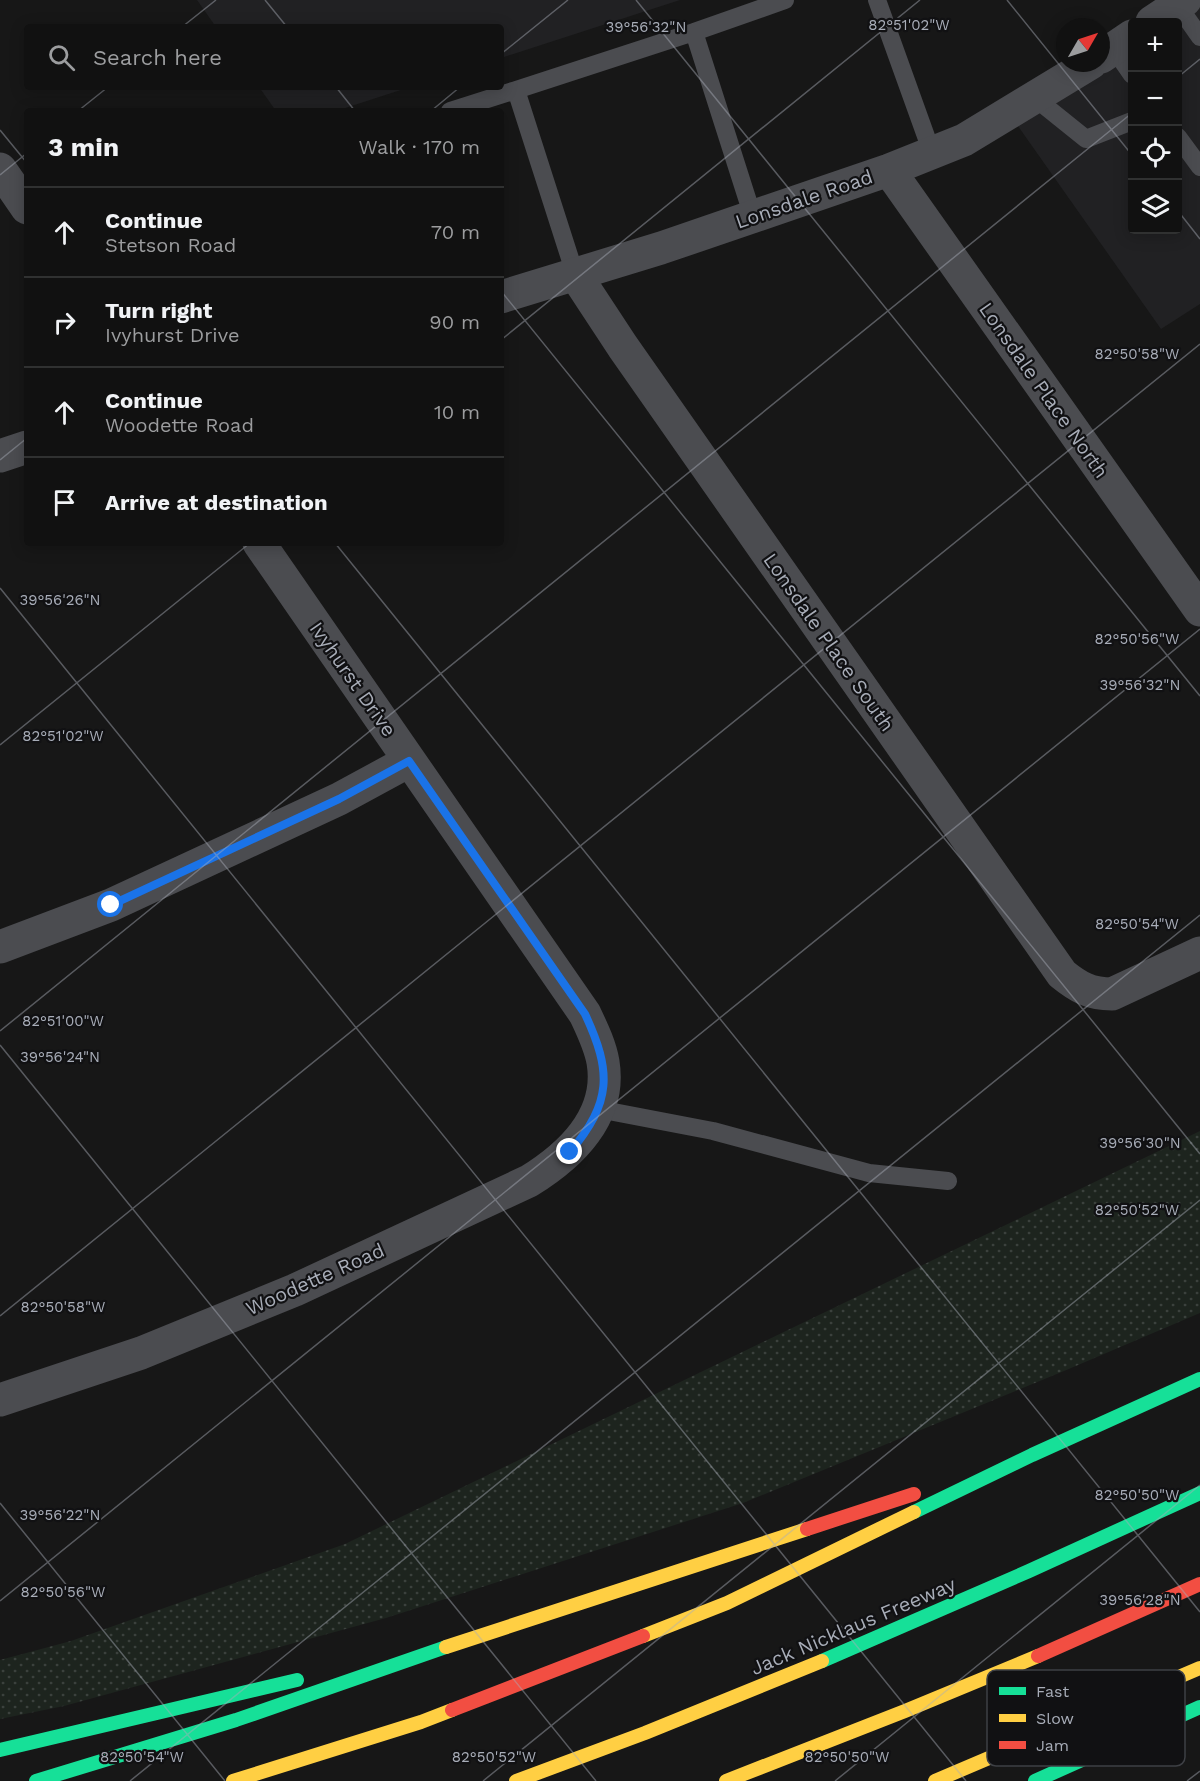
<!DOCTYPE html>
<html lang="en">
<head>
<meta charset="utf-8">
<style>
	:root { --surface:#111; --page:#1a1a1a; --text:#f1f3f6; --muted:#9c9d9f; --line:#303131 }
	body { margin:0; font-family:"Work Sans",sans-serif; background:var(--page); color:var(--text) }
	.controls { position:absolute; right:18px; top:18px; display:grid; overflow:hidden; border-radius:6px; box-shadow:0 3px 15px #0003 }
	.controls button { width:54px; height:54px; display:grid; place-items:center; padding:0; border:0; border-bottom:2px solid var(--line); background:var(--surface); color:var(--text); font:30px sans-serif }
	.compass { position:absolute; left:1056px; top:18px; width:54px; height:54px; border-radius:50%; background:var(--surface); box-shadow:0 3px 15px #0003; rotate:51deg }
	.stop { position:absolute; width:18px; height:18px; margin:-14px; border:4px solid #1a73e8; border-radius:50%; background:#fff }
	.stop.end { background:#1a73e8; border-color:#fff; box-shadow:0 2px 6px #0008 }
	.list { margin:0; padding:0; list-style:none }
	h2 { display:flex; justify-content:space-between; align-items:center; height:78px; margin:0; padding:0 24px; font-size:26px }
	h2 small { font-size:20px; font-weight:400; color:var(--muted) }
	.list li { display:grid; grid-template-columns:39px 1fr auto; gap:18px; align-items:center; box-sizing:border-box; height:90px; padding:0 24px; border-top:2px solid var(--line) }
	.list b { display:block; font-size:22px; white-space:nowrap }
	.list p { margin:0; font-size:20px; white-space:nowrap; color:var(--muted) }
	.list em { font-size:20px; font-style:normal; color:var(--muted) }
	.icon { flex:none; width:33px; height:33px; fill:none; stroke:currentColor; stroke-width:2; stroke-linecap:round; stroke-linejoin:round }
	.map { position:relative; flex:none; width:1200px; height:1781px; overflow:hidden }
	.search { position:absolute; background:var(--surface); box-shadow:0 3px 15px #0003; left:24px; top:24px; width:480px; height:66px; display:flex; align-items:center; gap:15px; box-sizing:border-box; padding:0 21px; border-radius:6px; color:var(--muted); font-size:22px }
	.panel { position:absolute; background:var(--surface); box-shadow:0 3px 15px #0003; left:24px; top:108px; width:480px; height:438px; border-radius:6px }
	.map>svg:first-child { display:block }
	.built { fill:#212123 }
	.grass { fill:url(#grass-dots) }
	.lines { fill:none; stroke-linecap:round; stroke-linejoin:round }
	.lane { stroke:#4b4c50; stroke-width:18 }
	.street { stroke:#4b4c50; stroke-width:33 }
	.fast { stroke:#16e098; stroke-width:14 }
	.slow { stroke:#ffcf43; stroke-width:14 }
	.jam { stroke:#f24e42; stroke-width:14 }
	.route { stroke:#1a73e8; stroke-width:8 }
	.ticks { fill:none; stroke:#a8adb8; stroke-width:1.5; stroke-opacity:0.45 }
	.labels { text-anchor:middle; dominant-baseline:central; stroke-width:4.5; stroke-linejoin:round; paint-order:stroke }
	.street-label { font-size:20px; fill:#a8adb8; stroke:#111113 }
	.key { fill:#111113; stroke:#3e4045; stroke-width:1.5 }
	.key-label { font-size:16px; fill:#a8adb8 }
	.ticks-label { font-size:15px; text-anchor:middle; fill:#a8adb8; stroke:#111113; stroke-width:4.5; stroke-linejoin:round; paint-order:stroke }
</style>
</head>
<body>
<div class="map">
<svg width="1200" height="1781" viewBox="0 0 1200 1781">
	<defs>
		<pattern id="grass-dots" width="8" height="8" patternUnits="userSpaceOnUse" patternTransform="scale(1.5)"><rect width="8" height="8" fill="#1d241e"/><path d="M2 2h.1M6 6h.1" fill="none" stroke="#3b413d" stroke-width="1.8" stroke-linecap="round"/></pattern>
	</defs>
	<rect width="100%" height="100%" fill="#171717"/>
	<!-- built -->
	<path class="built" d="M 197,0 L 680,0 L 501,58 L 501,27 L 216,27 Z
		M 1200,0 L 1200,304 L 1161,329 L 1013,119 L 1132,37 L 1132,230 L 1178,230 L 1178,22 Z
		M 259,87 L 410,87 L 336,111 L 276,111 Z"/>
	<!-- grass -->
	<path class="grass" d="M 1200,1131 L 1200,1313 L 1064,1371 L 743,1503 L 386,1618 L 64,1706 L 0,1719 L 0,1660 L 71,1641 L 345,1544 Z"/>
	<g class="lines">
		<!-- lane -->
		<path class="lane" d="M 877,0 L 932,153
			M 1174,0 L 1200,37
			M 1114,49 L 1132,75
			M 1035,98 L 1086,139 L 1132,121
			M 450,111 L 516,90
			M 1178,137 L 1200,167
			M 753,217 L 694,32 L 785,0
			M 575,274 L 516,90 L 694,32
			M 598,1109 L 713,1131 L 869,1173 L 948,1181"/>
		<!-- street -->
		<path class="street" d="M 1152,22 L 1185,0
			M 1101,57 L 1132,36
			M 0,169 L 27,208
			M 889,170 L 1200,610
			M 575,274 L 623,347 L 1062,974 C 1078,987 1090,994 1112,994 L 1200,953
			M 501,297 L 661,248 L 889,170 L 964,140 L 1091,63
			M 0,456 L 27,447
			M 0,947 L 111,905 L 339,799 L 409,761
			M 0,1400 L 141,1353 L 295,1290 L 529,1181 C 571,1155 612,1116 603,1062 C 600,1045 592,1029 585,1014 L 259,543"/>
		<!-- fast -->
		<path class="fast" d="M 914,1512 L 1032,1455 L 1200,1379
			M 822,1661 L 1029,1571 L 1200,1493
			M 0,1750 L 297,1680
			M 36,1781 L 236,1720 L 446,1647
			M 1035,1781 L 1200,1707"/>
		<!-- slow -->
		<path class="slow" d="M 643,1636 L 727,1603 L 914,1512
			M 446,1647 L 807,1529
			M 233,1781 L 421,1722 L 452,1710
			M 516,1781 L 645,1733 L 822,1661
			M 726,1781 L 905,1711 L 1038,1656
			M 935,1781 L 1200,1668"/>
		<!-- jam -->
		<path class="jam" d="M 807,1529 L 914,1494
			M 1038,1656 L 1200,1584
			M 452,1710 L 643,1636"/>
	</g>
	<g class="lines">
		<!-- route -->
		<path class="route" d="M 111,905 L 339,799 L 409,761 L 585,1014 C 612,1072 612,1102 570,1152"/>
	</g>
	<!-- ticks -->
	<path class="ticks" d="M 265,0 L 287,27M 636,0 L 1200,696M 1007,0 L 1132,155M 182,27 L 216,0M 501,54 L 568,0M 1178,77 L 1200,59M 336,87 L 355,111M 78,111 L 108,87M 431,111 L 460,87M 0,130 L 27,163M 0,175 L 27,153M 1178,211 L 1200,239M 501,291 L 1200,1154M 501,340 L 920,0M 0,460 L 27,438M 335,543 L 1200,1612M 0,588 L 966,1781M 0,745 L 250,543M 0,1031 L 1132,113M 0,1045 L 596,1781M 0,1316 L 1200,344M 0,1503 L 225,1781M 0,1601 L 1200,629M 130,1781 L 1200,915M 483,1781 L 1200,1200M 835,1781 L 1200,1485M 1187,1781 L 1200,1771"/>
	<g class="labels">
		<!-- street labels -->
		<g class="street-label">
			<text transform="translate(804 199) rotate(-19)">Lonsdale Road</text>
			<text transform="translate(1044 390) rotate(55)">Lonsdale Place North</text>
			<text transform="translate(829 642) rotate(55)">Lonsdale Place South</text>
			<text transform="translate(353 679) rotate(55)">Ivyhurst Drive</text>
			<text transform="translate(315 1279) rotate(-24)">Woodette Road</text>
			<text transform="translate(853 1626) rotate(-23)">Jack Nicklaus Freeway</text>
		</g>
	</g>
	<!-- legend -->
	<rect x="987" y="1670" width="198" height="96" rx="9" class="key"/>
	<rect x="999" y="1687" width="27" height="8" fill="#16e098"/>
	<rect x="999" y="1714" width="27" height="8" fill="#ffcf43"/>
	<rect x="999" y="1741" width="27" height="8" fill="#f24e42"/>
	<g class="key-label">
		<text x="1036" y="1697">Fast</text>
		<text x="1036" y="1724">Slow</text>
		<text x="1036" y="1751">Jam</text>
	</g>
	<g class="ticks-label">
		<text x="909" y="30">82°51'02"W</text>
		<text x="646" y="32">39°56'32"N</text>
		<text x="1137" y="359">82°50'58"W</text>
		<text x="60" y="605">39°56'26"N</text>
		<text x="1137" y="644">82°50'56"W</text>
		<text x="1140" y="690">39°56'32"N</text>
		<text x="63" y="741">82°51'02"W</text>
		<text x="1137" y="929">82°50'54"W</text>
		<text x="63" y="1026">82°51'00"W</text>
		<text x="60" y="1062">39°56'24"N</text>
		<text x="1140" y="1148">39°56'30"N</text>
		<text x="1137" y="1215">82°50'52"W</text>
		<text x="63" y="1312">82°50'58"W</text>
		<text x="1137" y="1500">82°50'50"W</text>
		<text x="60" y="1520">39°56'22"N</text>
		<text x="63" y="1597">82°50'56"W</text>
		<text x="1140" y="1605">39°56'28"N</text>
		<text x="142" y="1762">82°50'54"W</text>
		<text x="494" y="1762">82°50'52"W</text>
		<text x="847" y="1762">82°50'50"W</text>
	</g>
</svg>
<div class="controls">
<button>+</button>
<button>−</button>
<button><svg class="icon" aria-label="locate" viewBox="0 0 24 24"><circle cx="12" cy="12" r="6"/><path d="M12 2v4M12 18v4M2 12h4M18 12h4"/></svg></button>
<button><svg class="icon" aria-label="layers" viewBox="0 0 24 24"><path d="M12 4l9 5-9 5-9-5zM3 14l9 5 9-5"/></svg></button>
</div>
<svg class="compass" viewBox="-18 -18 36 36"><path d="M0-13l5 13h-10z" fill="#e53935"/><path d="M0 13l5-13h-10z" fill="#9c9d9f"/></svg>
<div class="stop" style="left:111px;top:905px"></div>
<div class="stop end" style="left:570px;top:1152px"></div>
<div class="search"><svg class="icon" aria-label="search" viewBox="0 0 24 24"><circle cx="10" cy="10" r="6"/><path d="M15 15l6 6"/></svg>Search here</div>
<section class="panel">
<h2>3 min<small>Walk · 170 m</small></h2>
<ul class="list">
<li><svg class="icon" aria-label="ahead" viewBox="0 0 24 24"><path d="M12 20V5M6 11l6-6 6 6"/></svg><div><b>Continue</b><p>Stetson Road</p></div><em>70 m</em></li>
<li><svg class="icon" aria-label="right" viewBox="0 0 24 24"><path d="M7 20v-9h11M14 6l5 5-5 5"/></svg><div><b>Turn right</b><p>Ivyhurst Drive</p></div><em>90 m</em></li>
<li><svg class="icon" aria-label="ahead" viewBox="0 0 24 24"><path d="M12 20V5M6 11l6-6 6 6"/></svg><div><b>Continue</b><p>Woodette Road</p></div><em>10 m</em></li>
<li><svg class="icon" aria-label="arrive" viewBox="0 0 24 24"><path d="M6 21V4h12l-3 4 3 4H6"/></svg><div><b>Arrive at destination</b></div></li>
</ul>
</section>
</div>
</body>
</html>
